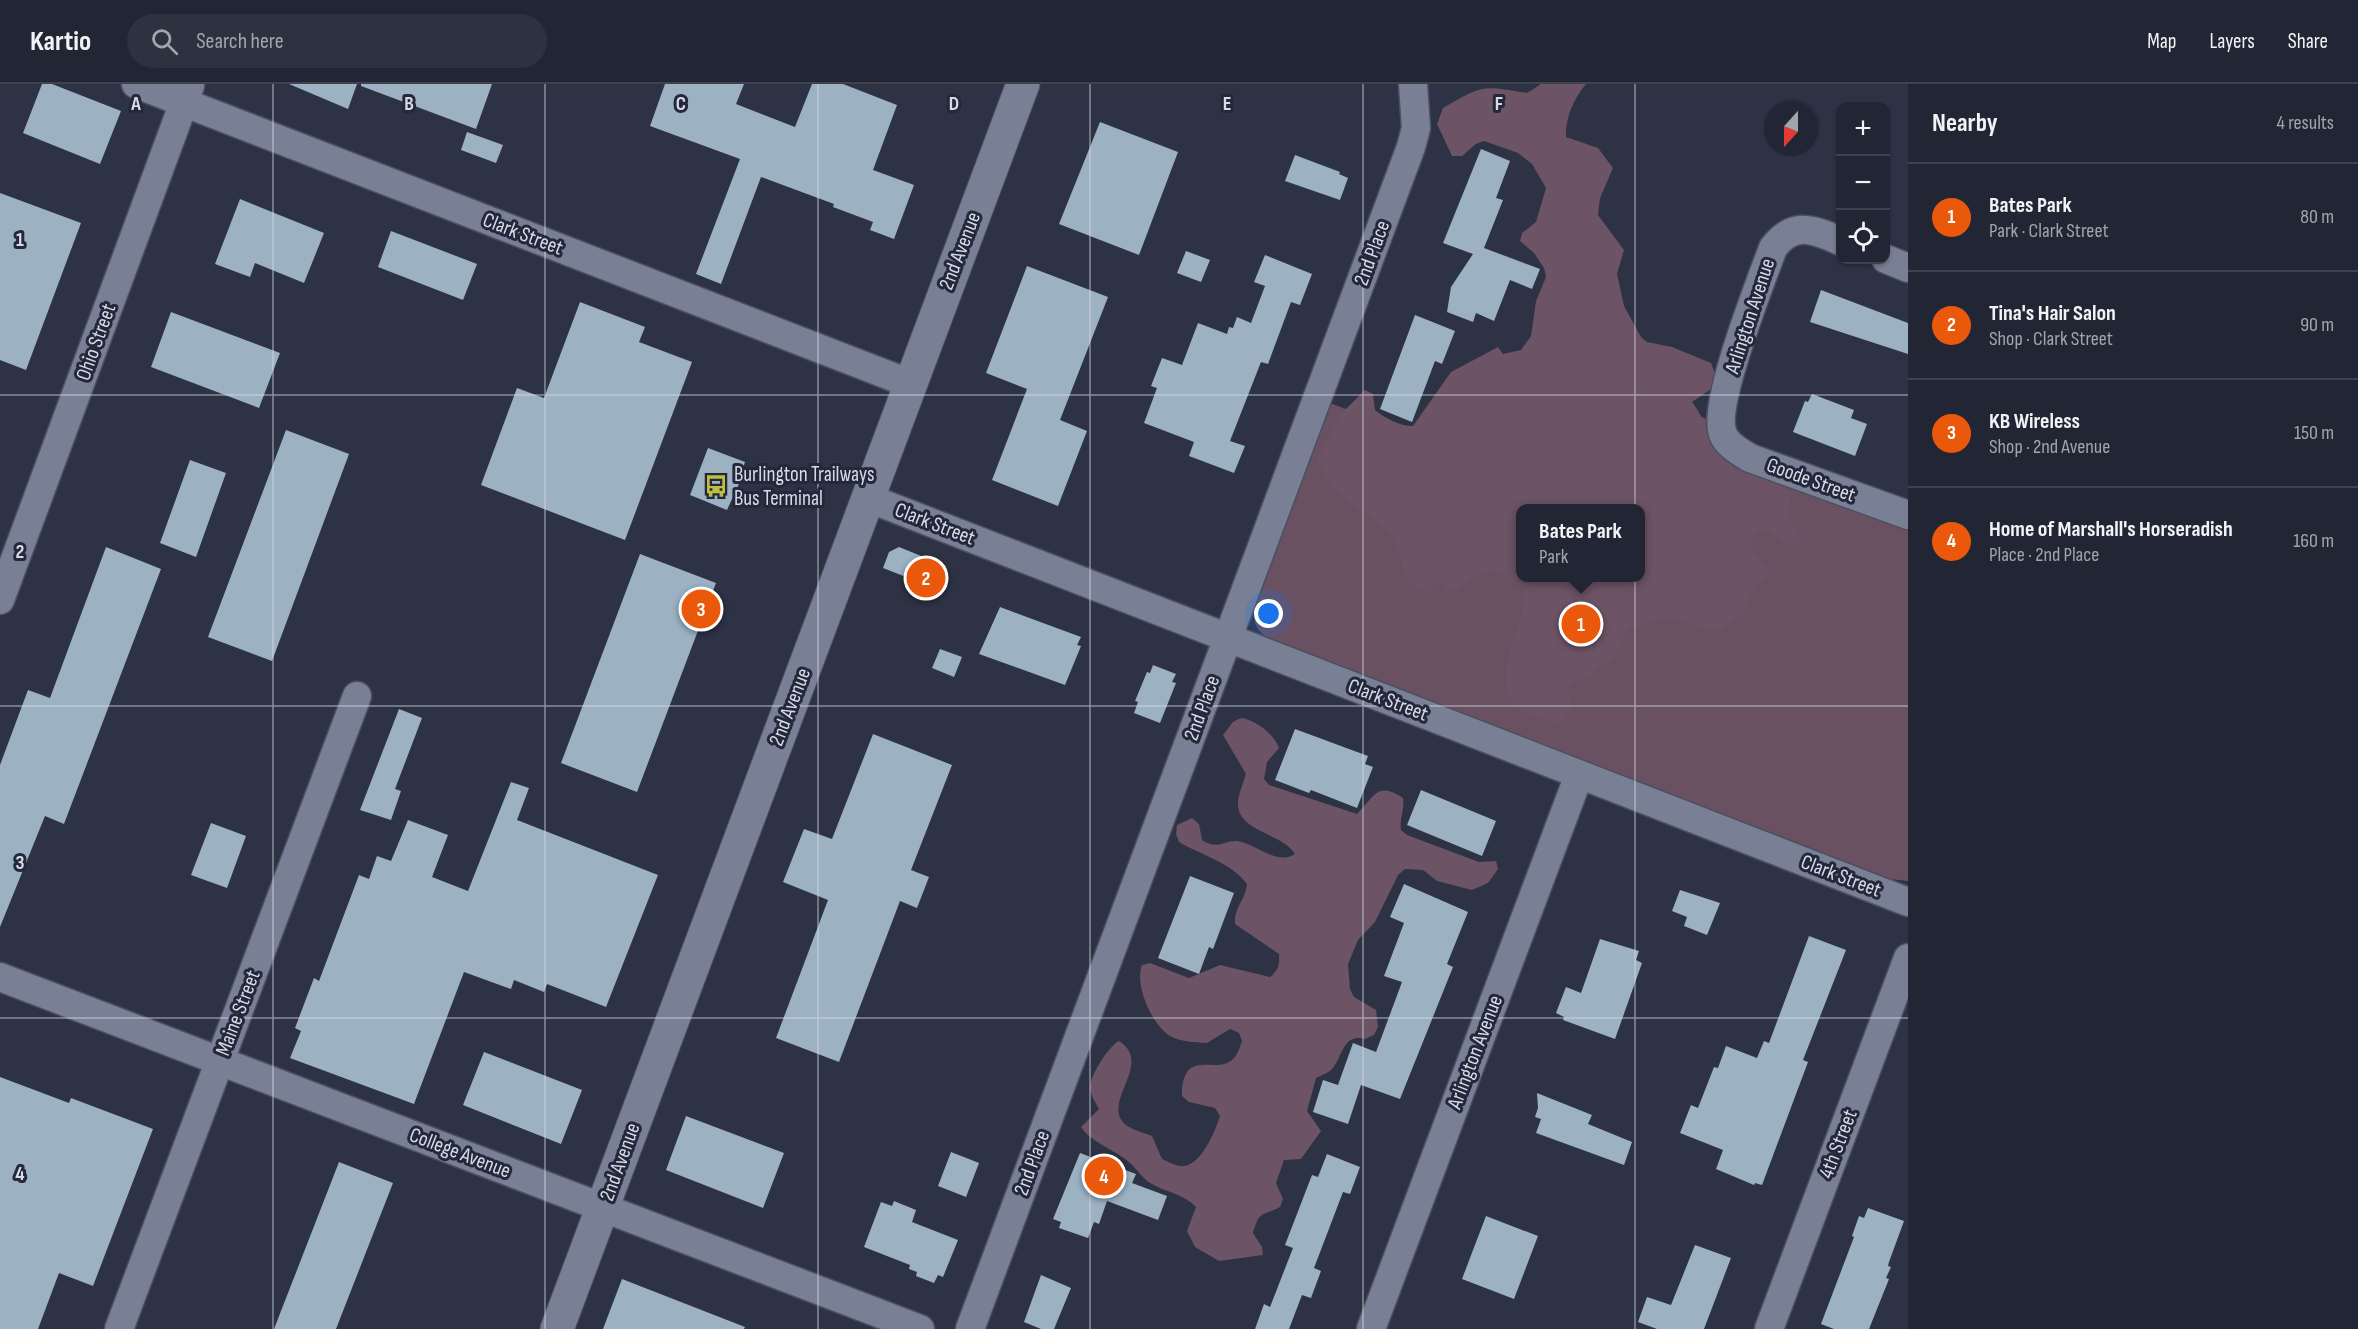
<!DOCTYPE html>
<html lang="en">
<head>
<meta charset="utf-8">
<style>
	:root { --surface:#222634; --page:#2e3240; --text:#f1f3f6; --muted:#a2a5ac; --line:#3f434f; --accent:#ea580c }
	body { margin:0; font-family:"Sofia Sans Condensed",sans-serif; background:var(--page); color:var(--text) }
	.controls { position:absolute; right:18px; top:18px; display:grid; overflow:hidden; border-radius:12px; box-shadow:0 2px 4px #0004 }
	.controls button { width:54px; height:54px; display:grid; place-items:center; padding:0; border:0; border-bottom:2px solid var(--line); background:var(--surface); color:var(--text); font:30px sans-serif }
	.compass { position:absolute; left:1764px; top:18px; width:54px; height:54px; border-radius:50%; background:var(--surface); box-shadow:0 2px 4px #0004; rotate:201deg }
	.you { position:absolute; left:1269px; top:530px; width:21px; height:21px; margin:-15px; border:4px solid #fff; border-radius:50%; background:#1a73e8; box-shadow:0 0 0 9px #1a73e833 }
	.badge { display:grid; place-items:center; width:39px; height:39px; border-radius:50%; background:var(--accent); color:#fff; font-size:20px; font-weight:700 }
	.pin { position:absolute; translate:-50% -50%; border:3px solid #fff; box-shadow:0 2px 6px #0006 }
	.popup { position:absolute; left:1516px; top:420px; width:129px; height:78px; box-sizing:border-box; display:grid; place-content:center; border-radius:12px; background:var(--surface); filter:drop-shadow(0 2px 4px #0005); font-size:20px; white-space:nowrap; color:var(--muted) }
	.popup b { font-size:22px; color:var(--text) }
	.popup::after { content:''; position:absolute; left:50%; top:100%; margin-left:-12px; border:12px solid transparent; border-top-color:var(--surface) }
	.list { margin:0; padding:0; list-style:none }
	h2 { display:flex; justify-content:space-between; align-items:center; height:78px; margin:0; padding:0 24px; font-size:26px }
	h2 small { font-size:20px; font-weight:400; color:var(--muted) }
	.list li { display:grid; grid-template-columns:39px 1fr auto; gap:18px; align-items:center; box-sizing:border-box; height:108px; padding:0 24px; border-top:2px solid var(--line) }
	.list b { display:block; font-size:22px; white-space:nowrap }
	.list p { margin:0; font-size:20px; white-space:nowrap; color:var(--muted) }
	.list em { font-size:20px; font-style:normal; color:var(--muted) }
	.icon { flex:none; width:33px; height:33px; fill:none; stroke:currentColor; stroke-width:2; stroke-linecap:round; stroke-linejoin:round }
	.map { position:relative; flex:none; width:1908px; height:1245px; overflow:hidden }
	header { display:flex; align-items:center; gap:36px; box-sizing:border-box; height:84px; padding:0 30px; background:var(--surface); border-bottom:2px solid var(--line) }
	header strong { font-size:28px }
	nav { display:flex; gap:33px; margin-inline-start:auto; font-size:21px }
	.search { width:420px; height:54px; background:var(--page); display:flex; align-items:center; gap:15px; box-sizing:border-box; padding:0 21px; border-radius:33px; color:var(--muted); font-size:22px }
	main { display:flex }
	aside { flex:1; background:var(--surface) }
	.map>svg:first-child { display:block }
	.green { fill:#695162; fill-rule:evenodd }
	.forest { fill:#6c5365; fill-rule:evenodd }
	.building { fill:#9cb2c3 }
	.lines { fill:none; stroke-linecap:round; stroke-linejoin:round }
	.street-casing { stroke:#4b5060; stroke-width:31 }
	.secondary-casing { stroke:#4b5060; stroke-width:35 }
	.street { stroke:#798096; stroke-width:28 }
	.secondary { stroke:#798096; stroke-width:33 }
	.grid { fill:none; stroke:#d7dbe7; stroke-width:1.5; stroke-opacity:0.55 }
	.labels { text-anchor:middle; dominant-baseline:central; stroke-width:6; stroke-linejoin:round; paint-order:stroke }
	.street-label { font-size:21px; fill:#d7dbe7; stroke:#23283b }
	.poi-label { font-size:21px; fill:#d7dbe7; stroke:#23283b; text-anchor:start }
	.grid-label { font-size:20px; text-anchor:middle; font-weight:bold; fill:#d7dbe7; stroke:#23283b; stroke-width:6; stroke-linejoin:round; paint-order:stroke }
</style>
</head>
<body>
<header>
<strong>Kartio</strong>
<div class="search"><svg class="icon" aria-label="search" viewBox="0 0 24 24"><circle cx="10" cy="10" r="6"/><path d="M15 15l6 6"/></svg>Search here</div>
<nav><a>Map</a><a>Layers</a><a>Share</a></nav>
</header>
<main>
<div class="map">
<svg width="1908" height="1245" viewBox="0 0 1908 1245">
	<rect width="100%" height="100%" fill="#2d3245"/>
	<!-- green -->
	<path class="green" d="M 1554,276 L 1712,337 L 1713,346 L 1908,442 L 1908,797 L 1890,795 L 1272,556 C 1257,549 1251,537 1255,521 L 1330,319 L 1511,387 ZM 1521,424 L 1641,424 L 1641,494 L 1521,494 Z"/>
	<!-- forest -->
	<path class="forest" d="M 1541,0 L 1586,0 C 1574,14 1565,34 1566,53 L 1598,64 L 1613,84 L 1600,114 L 1598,131 L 1624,166 L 1617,190 L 1624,222 L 1641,253 L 1647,258 L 1672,263 L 1711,279 L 1717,295 L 1714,303 L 1692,318 C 1706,335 1709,359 1725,374 C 1744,391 1774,392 1791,410 C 1791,418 1786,427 1790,435 C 1795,444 1801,446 1802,457 L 1796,462 L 1788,462 L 1767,445 L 1758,447 L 1750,462 C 1755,474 1766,477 1769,489 L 1756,501 L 1742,531 L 1720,546 L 1711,546 L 1668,533 L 1633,543 L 1626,549 L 1615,572 L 1588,593 L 1571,599 L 1567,607 L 1573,624 L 1563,637 C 1551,640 1543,635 1532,631 C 1482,614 1517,558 1523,524 C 1524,518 1523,512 1523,506 C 1489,477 1488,485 1454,508 L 1445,503 L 1441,496 L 1428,508 L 1419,507 L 1406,495 L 1393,450 L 1337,408 L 1317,378 L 1340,331 L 1365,306 L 1373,310 L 1375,326 C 1385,334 1399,342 1413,342 L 1451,288 L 1498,263 L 1503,270 L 1521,266 L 1531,252 L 1536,217 L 1546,193 L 1544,184 L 1534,169 L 1520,157 L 1522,149 L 1536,138 L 1546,104 L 1532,80 L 1518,69 L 1484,57 L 1476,60 L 1462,72 L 1452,72 L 1437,40 L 1443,24 C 1482,1 1482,1 1527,9 ZM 1521,424 L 1641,424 L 1641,494 L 1521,494 Z
		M 1241,634 C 1256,636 1274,650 1279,664 L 1267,678 L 1264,695 L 1269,701 L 1357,730 C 1375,712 1377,697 1403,714 C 1405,725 1399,735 1401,746 L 1407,751 L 1479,778 L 1496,777 L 1498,785 L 1488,799 L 1472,806 L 1437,797 L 1423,786 L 1405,785 L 1398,791 L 1375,838 L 1358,856 L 1348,880 L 1350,905 L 1354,913 L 1376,926 L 1378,943 L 1374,951 L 1365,955 C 1344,949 1343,970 1333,984 C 1329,989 1322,991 1316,994 L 1307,1027 L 1321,1047 L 1301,1075 L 1284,1076 L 1276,1099 L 1283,1115 L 1280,1123 C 1262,1133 1260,1125 1253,1149 L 1262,1163 L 1263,1171 L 1219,1177 L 1195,1163 L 1187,1147 L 1196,1123 C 1184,1110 1165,1108 1150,1099 C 1142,1094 1137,1085 1130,1079 C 1117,1067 1089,1057 1081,1043 L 1099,1025 C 1095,1018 1090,1010 1090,1002 C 1092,989 1108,963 1119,957 C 1155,980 1099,1019 1126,1041 C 1133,1046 1144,1049 1152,1052 L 1162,1075 C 1169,1078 1177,1083 1185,1082 C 1203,1078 1215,1047 1220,1032 L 1215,1024 L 1189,1018 L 1182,1012 C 1182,961 1217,993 1234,974 C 1238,970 1240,962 1242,957 L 1239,949 L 1230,945 L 1207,959 C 1195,958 1180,958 1170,952 C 1152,941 1134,901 1142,881 L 1150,879 L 1189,894 L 1220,881 L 1270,893 C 1278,886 1280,881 1279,870 L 1235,840 C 1233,825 1246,815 1247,800 C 1232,779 1201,771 1179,758 L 1176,750 L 1177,741 L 1192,734 L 1199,740 L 1202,756 C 1220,768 1225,753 1242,758 C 1259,763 1279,781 1295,770 C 1283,749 1236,748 1238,718 C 1239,709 1243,699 1246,690 L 1223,651 L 1233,638 Z"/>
	<!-- building -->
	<path class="building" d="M 42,0 L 52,0 L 121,27 L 100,80 L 23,49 Z
		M 289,0 L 357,0 L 348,25 Z
		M 361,0 L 492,0 L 476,45 L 361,2 Z
		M 665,0 L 744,0 L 736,20 L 795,43 L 812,0 L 843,0 L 897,21 L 873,86 L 914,101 L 894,155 L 870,146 L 873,138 L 833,123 L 834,120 L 761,93 L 721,200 L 696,190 L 740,75 L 650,42 Z
		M 1100,38 L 1178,68 L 1139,171 L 1059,140 Z
		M 467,48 L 503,61 L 496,79 L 461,66 Z
		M 1481,65 L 1510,77 L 1496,114 L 1503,116 L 1484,164 L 1540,185 L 1532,205 L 1510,196 L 1494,237 L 1476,229 L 1473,238 L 1447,228 L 1451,203 L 1473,170 L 1443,159 Z
		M 1295,71 L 1340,88 L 1339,90 L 1348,94 L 1340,116 L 1285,97 Z
		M 0,109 L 81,139 L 26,286 L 0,276 Z
		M 240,115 L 324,149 L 304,199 L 255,179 L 250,193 L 215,180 Z
		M 391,147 L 477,180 L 463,216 L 378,183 Z
		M 1186,167 L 1210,176 L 1201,198 L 1177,189 Z
		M 1265,171 L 1312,190 L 1300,221 L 1291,218 L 1268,280 L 1261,278 L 1230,357 L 1245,362 L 1234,389 L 1189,372 L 1194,358 L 1144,339 L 1157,304 L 1151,302 L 1162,274 L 1182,281 L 1198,239 L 1227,250 L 1229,243 L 1233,244 L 1237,233 L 1251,239 L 1265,202 L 1254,198 Z
		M 1027,182 L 1108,213 L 1060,336 L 1087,347 L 1058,422 L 992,396 L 1027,305 L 986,289 Z
		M 1821,206 L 1908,239 L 1908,270 L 1810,238 Z
		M 580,218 L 645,243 L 639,258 L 692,278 L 625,456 L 481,401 L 517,304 L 544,314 Z
		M 171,228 L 280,269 L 259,324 L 151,283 Z
		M 1415,231 L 1455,247 L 1442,280 L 1435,277 L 1412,338 L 1380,325 Z
		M 1812,310 L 1854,326 L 1851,334 L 1867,340 L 1855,372 L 1793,348 L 1805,317 L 1808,318 Z
		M 286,346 L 349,370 L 272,577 L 208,553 Z
		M 708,364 L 745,378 L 740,392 L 742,393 L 727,426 L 690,411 Z
		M 190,376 L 226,389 L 196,473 L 160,459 Z
		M 106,463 L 161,485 L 64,740 L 45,732 L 0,843 L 0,681 L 28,606 L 50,614 Z
		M 899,463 L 946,482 L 937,505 L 883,484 L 889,468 Z
		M 640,470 L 716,499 L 637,708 L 561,679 Z
		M 1000,523 L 1081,553 L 1077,561 L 1081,562 L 1065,601 L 979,570 Z
		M 940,565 L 962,573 L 954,593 L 932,584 Z
		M 1153,581 L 1176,590 L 1172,598 L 1176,599 L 1160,639 L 1134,629 L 1138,618 L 1135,617 L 1147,588 L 1150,589 Z
		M 399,625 L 422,634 L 395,705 L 401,707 L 391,736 L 360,726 Z
		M 1295,645 L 1368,672 L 1365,680 L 1373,683 L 1357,724 L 1311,706 L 1309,709 L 1275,696 Z
		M 873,650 L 952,681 L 911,786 L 929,793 L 917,824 L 900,817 L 839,978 L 776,954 L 828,816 L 783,798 L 804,745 L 832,755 Z
		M 511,698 L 529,704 L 517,736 L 658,791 L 606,923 L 547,900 L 544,908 L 514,896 L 511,905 L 464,888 L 414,1020 L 290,974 L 301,947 L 295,944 L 314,894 L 319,897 L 359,791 L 369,795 L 377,772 L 391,777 L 408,736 L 448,751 L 432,793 L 468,807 Z
		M 1421,706 L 1496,737 L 1482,772 L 1407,741 Z
		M 211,739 L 246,752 L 227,804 L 191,791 Z
		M 1190,792 L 1234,809 L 1213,865 L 1209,863 L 1199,890 L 1158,874 Z
		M 1404,800 L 1468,828 L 1447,880 L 1453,883 L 1400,1015 L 1361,1001 L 1348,1040 L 1313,1028 L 1323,996 L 1338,1001 L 1353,959 L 1376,968 L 1402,898 L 1384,892 L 1404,839 L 1390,833 Z
		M 1680,806 L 1720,819 L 1707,851 L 1684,842 L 1687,833 L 1672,827 Z
		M 1809,852 L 1846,866 L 1803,976 L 1808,978 L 1762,1101 L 1755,1099 L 1754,1101 L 1716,1085 L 1723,1066 L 1680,1049 L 1691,1021 L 1698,1024 L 1714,983 L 1718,984 L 1726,962 L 1757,974 L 1764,957 L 1769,959 Z
		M 1600,855 L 1639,867 L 1636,876 L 1642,879 L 1615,955 L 1563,936 L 1564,933 L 1556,929 L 1566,903 L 1581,909 Z
		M 484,968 L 582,1006 L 561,1060 L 463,1021 Z
		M 0,993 L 69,1019 L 71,1014 L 153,1045 L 93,1202 L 59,1189 L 38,1245 L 0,1245 Z
		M 1537,1009 L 1592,1031 L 1588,1040 L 1632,1058 L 1624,1081 L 1536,1049 L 1541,1035 L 1535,1033 L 1538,1024 Z
		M 686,1032 L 784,1069 L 763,1124 L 666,1086 Z
		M 951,1068 L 979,1079 L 966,1113 L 938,1102 Z
		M 1080,1069 L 1136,1090 L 1132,1099 L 1167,1112 L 1158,1136 L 1107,1117 L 1099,1140 L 1094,1138 L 1088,1154 L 1059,1144 L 1061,1138 L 1053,1135 Z
		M 1327,1070 L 1360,1083 L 1350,1110 L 1343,1108 L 1314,1184 L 1321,1187 L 1311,1214 L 1302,1211 L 1289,1245 L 1255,1245 L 1264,1220 L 1270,1223 L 1293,1164 L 1285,1161 L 1312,1091 L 1318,1093 Z
		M 339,1078 L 393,1099 L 336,1245 L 274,1245 Z
		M 894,1117 L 916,1126 L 912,1138 L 958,1156 L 943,1193 L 938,1191 L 934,1199 L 916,1192 L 917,1188 L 909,1185 L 910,1181 L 864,1163 L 881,1118 L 892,1122 Z
		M 1868,1124 L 1904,1137 L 1889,1178 L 1888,1182 L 1891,1183 L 1886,1194 L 1889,1195 L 1869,1245 L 1834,1245 L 1821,1240 L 1854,1153 L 1852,1152 L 1859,1132 L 1864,1134 Z
		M 1486,1132 L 1538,1152 L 1514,1215 L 1462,1195 Z
		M 1695,1161 L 1731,1174 L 1704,1245 L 1657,1245 L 1638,1238 L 1647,1213 L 1671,1221 Z
		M 1041,1191 L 1071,1204 L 1054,1245 L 1041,1245 L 1024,1238 Z
		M 622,1195 L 745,1243 L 744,1245 L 603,1245 Z"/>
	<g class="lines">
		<!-- street casing -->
		<g class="street-casing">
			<path id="street" d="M 136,0 L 911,300
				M 1840,157 C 1813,145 1793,137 1773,164 C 1761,197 1711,322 1723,350 C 1727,361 1740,368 1750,374 L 1908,431
				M 1886,175 L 1908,184
				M 868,414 L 1908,818
				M 0,516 L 190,2
				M 0,893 L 920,1245
				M 119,1245 L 357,612
				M 970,1245 L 1411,63 L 1416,44 L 1413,0
				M 1371,1245 L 1579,691
				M 1769,1245 L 1908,874"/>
		</g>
		<!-- secondary casing -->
		<g class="secondary-casing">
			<path id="secondary" d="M 557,1245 L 1023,0"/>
		</g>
		<!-- street -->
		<use href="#street" class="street"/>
		<!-- secondary -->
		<use href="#secondary" class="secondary"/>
	</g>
	<!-- grid -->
	<path class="grid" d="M 273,0 L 273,1245M 545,0 L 545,1245M 818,0 L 818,1245M 1090,0 L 1090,1245M 1363,0 L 1363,1245M 1635,0 L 1635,1245M 0,311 L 1908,311M 0,622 L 1908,622M 0,934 L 1908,934"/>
	<!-- icons -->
	<defs>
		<g id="bus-bare" transform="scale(1.8)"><path d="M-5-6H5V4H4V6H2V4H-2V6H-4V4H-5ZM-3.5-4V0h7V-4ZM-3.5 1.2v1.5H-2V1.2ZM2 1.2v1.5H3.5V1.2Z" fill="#bfbe41" stroke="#23283b" stroke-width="2.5" paint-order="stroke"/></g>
	</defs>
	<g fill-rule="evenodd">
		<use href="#bus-bare" x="716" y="402"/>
	</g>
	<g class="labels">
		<!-- street labels -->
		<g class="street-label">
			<text transform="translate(523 150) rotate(21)">Clark Street</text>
			<text transform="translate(960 167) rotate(-69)">2nd Avenue</text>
			<text transform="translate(1372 169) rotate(-70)">2nd Place</text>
			<text transform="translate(1750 232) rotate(-72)">Arlington Avenue</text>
			<text transform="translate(96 258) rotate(-70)">Ohio Street</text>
			<text transform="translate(1811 396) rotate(20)">Goode Street</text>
			<text transform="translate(935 440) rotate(21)">Clark Street</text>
			<text transform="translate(1388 616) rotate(21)">Clark Street</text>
			<text transform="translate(790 623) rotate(-69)">2nd Avenue</text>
			<text transform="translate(1202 624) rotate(-70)">2nd Place</text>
			<text transform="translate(1841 792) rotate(21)">Clark Street</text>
			<text transform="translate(238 929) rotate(-69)">Maine Street</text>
			<text transform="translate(1475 968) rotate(-69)">Arlington Avenue</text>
			<text transform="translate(1838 1060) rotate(-69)">4th Street</text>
			<text transform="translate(460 1069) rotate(21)">College Avenue</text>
			<text transform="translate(620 1078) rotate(-70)">2nd Avenue</text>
			<text transform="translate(1032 1079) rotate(-70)">2nd Place</text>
		</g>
		<!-- poi labels -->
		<g class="poi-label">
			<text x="734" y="390">Burlington Trailways<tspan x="734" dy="24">Bus Terminal</tspan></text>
		</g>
	</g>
	<g class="grid-label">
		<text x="136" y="26">A</text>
		<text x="409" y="26">B</text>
		<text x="681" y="26">C</text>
		<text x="954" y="26">D</text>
		<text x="1227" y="26">E</text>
		<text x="1499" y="26">F</text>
		<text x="20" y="162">1</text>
		<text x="20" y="474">2</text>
		<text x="20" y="785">3</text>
		<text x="20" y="1096">4</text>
	</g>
</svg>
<div class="controls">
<button>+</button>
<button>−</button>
<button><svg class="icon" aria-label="locate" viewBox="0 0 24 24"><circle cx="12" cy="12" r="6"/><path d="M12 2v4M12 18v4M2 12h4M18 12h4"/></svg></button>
</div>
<svg class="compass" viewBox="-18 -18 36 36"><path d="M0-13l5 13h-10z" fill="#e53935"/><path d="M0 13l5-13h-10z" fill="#a2a5ac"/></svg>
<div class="you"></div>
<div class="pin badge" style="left:1581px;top:540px">1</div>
<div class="popup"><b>Bates Park</b>Park</div>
<div class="pin badge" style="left:926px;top:494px">2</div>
<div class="pin badge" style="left:701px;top:525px">3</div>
<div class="pin badge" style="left:1104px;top:1092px">4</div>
</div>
<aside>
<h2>Nearby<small>4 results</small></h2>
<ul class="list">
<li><span class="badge">1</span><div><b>Bates Park</b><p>Park · Clark Street</p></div><em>80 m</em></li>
<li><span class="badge">2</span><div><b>Tina's Hair Salon</b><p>Shop · Clark Street</p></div><em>90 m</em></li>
<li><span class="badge">3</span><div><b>KB Wireless</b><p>Shop · 2nd Avenue</p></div><em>150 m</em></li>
<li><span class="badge">4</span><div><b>Home of Marshall's Horseradish</b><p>Place · 2nd Place</p></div><em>160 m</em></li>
</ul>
</aside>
</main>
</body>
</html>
